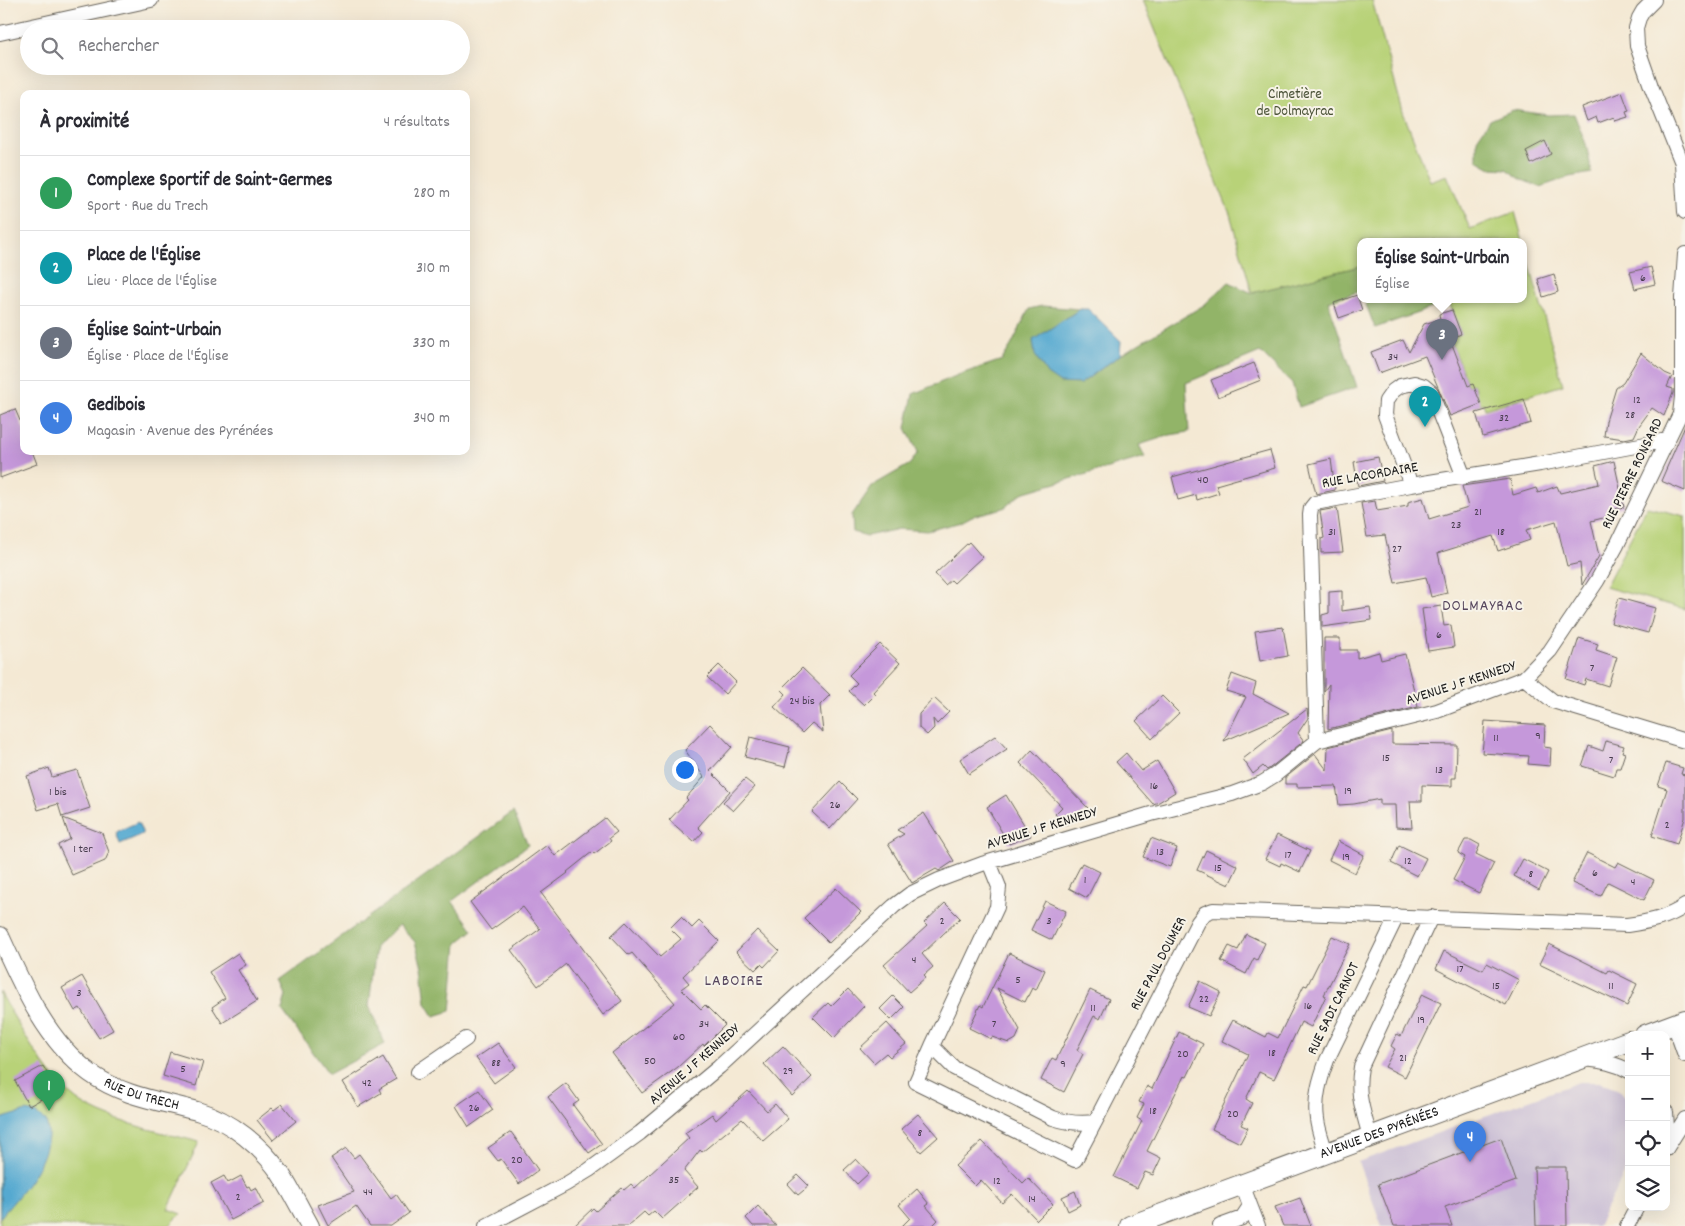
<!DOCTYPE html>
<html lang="fr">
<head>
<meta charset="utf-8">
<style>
	:root { --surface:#fff; --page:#f2f2f3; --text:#2b2b33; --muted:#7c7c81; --line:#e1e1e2; --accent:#0f766e }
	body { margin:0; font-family:Dekko,sans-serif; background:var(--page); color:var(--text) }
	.controls { position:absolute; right:15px; bottom:15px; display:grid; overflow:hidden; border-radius:10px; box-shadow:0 5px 20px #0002 }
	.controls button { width:45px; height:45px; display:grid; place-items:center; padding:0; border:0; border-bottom:1px solid var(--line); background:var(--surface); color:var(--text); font:25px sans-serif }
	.you { position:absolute; left:684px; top:769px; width:18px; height:18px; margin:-12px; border:4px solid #fff; border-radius:50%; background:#1a73e8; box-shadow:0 0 0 8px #1a73e833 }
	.badge { display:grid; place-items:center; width:32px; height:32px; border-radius:50%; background:var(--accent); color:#fff; font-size:16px; font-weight:700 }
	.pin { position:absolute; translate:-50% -41px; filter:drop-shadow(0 1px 2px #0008) }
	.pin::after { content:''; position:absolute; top:26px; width:18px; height:15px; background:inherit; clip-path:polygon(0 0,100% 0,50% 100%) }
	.popup { position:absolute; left:1357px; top:238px; width:170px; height:65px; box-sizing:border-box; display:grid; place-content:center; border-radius:10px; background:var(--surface); filter:drop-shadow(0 1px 4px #0005); font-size:16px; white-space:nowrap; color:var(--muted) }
	.popup b { font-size:19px; color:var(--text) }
	.popup::after { content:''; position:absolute; left:50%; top:100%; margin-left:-10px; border:10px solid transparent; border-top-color:var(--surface) }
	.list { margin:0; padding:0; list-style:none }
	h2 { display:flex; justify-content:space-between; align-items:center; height:65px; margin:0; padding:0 20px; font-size:21px }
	h2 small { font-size:16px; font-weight:400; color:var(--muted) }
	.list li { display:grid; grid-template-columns:32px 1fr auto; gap:15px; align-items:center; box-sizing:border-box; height:75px; padding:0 20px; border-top:1px solid var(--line) }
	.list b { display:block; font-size:19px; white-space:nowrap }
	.list p { margin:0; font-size:16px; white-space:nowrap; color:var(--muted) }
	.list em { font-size:16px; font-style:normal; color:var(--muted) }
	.icon { flex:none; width:28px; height:28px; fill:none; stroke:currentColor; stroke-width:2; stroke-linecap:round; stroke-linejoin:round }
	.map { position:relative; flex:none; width:1685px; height:1226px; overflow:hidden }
	.search { position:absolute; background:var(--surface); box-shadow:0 5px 20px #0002; left:20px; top:20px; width:450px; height:55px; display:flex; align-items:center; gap:12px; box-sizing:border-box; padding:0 18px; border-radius:28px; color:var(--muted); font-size:19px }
	.panel { position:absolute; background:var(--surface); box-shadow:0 5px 20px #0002; left:20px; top:90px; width:450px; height:365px; border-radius:10px }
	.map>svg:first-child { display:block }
	.industrial { fill:#cbbfd5 }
	.green { fill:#b8d278; stroke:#6a774a }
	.forest { fill:#92b468; stroke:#576842 }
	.water { fill:#54a9d0; stroke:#386276 }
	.building { fill:#c598da }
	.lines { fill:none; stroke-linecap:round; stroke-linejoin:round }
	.minor-casing { stroke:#68645c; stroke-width:16 }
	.tertiary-casing { stroke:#68645c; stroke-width:20 }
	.secondary-casing { stroke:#68645c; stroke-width:22 }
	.minor { stroke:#fff; stroke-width:14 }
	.tertiary { stroke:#fff; stroke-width:18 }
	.secondary { stroke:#fff; stroke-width:20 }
	.labels { text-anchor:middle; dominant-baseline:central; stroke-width:4; stroke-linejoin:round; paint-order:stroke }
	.number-label { font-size:12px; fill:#463b4c }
	.park-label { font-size:15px; fill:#4b5338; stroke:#f7f3e8 }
	.street-label { font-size:15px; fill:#1c1c1c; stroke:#f7f3e8 }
	.neighbourhood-label { font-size:16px; letter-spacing:1px; fill:#57475e; stroke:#f7f3e8 }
</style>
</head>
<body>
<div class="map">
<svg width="1685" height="1226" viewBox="0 0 1685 1226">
	<rect width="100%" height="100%" fill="#f7f3e8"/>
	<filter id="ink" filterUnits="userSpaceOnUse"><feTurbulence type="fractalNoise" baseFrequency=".02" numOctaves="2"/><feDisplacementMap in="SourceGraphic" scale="10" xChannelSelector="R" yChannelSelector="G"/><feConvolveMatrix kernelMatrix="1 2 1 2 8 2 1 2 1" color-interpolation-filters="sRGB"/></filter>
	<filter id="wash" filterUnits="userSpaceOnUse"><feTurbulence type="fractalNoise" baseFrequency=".0096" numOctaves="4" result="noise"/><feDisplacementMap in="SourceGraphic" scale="20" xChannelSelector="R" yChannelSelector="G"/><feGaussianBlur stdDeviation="1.12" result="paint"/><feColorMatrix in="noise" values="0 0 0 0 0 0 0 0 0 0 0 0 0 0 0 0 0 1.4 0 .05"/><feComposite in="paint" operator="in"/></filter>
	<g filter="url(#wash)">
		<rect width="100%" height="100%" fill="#f4e9d4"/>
		<!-- industrial -->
		<path class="industrial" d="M 1579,1082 L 1599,1082 L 1619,1090 L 1629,1100 L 1629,1165 L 1597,1226 L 1382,1226 L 1358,1162 Z"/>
		<!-- green -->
		<path class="green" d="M 1143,0 L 1372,0 L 1403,112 L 1430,181 L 1447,175 L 1470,229 L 1515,212 L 1563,385 L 1485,409 L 1483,403 L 1472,407 L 1471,392 L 1476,390 L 1473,384 L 1468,386 L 1450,339 L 1461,334 L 1448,299 L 1523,299 L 1523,241 L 1361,241 L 1361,266 L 1252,293 L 1230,214 Z
			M 1647,507 L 1685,516 L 1685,609 L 1605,587 Z
			M 0,992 C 21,1029 50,1086 88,1107 C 122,1125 162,1132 199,1142 L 168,1209 L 181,1214 L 169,1226 L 0,1226 Z"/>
		<!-- forest -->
		<path class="forest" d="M 1513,110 L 1548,115 L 1574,114 L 1586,144 L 1592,173 L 1569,177 L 1540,187 L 1522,180 L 1506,169 L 1491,168 L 1477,160 L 1477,139 L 1490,120 Z
			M 1361,266 L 1361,291 L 1328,301 L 1357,387 L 1299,407 L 1292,383 L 1260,352 L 1186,383 L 1189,432 L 1170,435 L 1139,445 L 1145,457 L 1022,493 L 1004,508 L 972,516 L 961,522 L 928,531 L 899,529 L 867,536 L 853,532 L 852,515 L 872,486 L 910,464 L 918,452 L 906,428 L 913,394 L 958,375 L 1002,360 L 1012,344 L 1029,309 L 1042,306 L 1080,309 L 1033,341 L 1080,384 L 1120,355 L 1204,305 L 1229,282 L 1252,293 Z
			M 1364,299 L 1448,299 L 1449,302 L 1375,328 Z
			M 513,812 L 528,845 L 452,901 L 473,930 L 457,943 L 451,1011 L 434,1016 L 426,1003 L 422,967 L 415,942 L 399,925 L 376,946 L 369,1006 L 385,1044 L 329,1074 L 282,1010 L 286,995 L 280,981 Z"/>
		<!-- water -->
		<path class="water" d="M 1080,309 L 1088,309 L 1121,341 L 1120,355 L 1080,384 L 1060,383 L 1047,374 L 1035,355 L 1033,340 Z
			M 138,822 L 143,834 L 120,844 L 116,832 Z
			M 26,1111 L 35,1113 L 46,1121 C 47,1126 49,1132 48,1137 C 44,1169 19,1195 0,1218 L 0,1119 Z"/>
		<g id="blocks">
			<!-- building -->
			<path class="building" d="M 1622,92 L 1629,111 L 1626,112 L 1628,117 L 1615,121 L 1614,117 L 1598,123 L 1596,117 L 1587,121 L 1582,107 Z
				M 1545,141 L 1551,154 L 1531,164 L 1526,151 Z
				M 1651,267 L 1655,284 L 1635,289 L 1630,272 Z
				M 1554,274 L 1558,292 L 1543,297 L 1538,279 Z
				M 1357,295 L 1362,310 L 1339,318 L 1334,303 Z
				M 1452,310 L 1461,334 L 1450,339 L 1468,386 L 1473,384 L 1481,404 L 1450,416 L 1425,356 L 1379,373 L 1371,352 L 1403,340 L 1409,352 L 1424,324 L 1440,319 L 1439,314 Z
				M 1641,353 L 1665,373 L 1672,376 L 1667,387 L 1673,389 L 1673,393 L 1664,416 L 1652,408 L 1639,426 L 1634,437 L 1624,439 L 1604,436 L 1606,421 L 1616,388 L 1623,383 Z
				M 1254,363 L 1261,380 L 1218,397 L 1211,380 Z
				M 1524,399 L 1531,423 L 1483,437 L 1476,413 Z
				M 15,409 L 24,430 L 24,451 L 32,451 L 37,464 L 0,478 L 0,415 Z
				M 1685,426 L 1685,491 L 1661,481 Z
				M 1270,450 L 1275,468 L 1216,485 L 1219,493 L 1197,500 L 1196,495 L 1178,500 L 1172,477 Z
				M 1378,457 L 1383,481 L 1358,486 L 1354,462 Z
				M 1331,459 L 1335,490 L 1316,494 L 1309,464 Z
				M 1614,461 L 1624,507 L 1614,509 L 1615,515 L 1591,521 L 1599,556 L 1582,585 L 1580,563 L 1567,566 L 1556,521 L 1526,530 L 1530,540 L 1498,551 L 1493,536 L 1438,553 L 1447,593 L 1431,597 L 1426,577 L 1395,583 L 1385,535 L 1367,537 L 1361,503 L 1375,501 L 1377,511 L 1408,506 L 1408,502 L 1423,498 L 1429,519 L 1468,507 L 1462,486 L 1510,479 L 1513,495 L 1536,488 L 1538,493 L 1557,486 L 1560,493 L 1599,484 L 1595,466 Z
				M 1337,508 L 1343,552 L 1321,553 L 1321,539 L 1324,538 L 1320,511 Z
				M 969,542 L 982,557 L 954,583 L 951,580 L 945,585 L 935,574 Z
				M 1342,591 L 1342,611 L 1370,607 L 1372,620 L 1322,627 L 1322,615 L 1329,613 L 1329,592 Z
				M 1619,598 L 1655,608 L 1648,633 L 1611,623 Z
				M 1441,606 L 1444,626 L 1451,625 L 1454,647 L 1428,651 L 1422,609 Z
				M 1283,627 L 1288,656 L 1260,661 L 1255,631 Z
				M 1324,638 L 1340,638 L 1340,650 L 1357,650 L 1357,658 L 1379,652 L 1381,660 L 1405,654 L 1418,707 L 1328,729 L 1329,684 L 1324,691 Z
				M 1579,638 L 1598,644 L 1596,650 L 1617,657 L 1608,686 L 1586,679 L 1584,685 L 1566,679 Z
				M 880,644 L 900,663 L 873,692 L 875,694 L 864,705 L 849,691 L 857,683 L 849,675 Z
				M 719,665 L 736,682 L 725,694 L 707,677 Z
				M 802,668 L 830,695 L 820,705 L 823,732 L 812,723 L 802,733 L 774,707 L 786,694 L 781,689 Z
				M 1232,674 L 1256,683 L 1253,694 L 1289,713 L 1224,741 L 1246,697 L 1226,691 Z
				M 1162,696 L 1179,713 L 1152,739 L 1136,721 Z
				M 934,698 L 949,712 L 937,724 L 933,719 L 934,728 L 927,735 L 919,728 L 919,714 Z
				M 1307,709 L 1308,718 L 1298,733 L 1304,741 L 1270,768 L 1267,770 L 1263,766 L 1253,774 L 1243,759 Z
				M 1485,721 L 1545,725 L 1544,747 L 1551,748 L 1550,766 L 1528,764 L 1529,756 L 1482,753 Z
				M 710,724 L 732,747 L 710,771 L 730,791 L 698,827 L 703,832 L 694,842 L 669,820 L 688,800 L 686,798 L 704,777 L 685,750 Z
				M 1392,731 L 1392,744 L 1457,745 L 1456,778 L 1452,778 L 1452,786 L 1422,785 L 1422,801 L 1410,801 L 1412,828 L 1396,827 L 1395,805 L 1380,805 L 1380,799 L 1354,804 L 1339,805 L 1336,786 L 1297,787 L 1297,784 L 1285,784 L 1285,778 L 1315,754 L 1327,770 L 1328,747 Z
				M 995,736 L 1007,749 L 969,774 L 960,759 Z
				M 750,737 L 790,747 L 785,767 L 745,757 Z
				M 1606,741 L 1624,746 L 1622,752 L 1625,753 L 1620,768 L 1616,768 L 1614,776 L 1582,766 L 1589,746 L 1603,751 Z
				M 1032,750 L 1088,808 L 1076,820 L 1065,825 L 1055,814 L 1062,807 L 1020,763 Z
				M 1126,753 L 1141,771 L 1157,761 L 1175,792 L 1159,802 L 1153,804 L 1116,762 Z
				M 1666,763 L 1683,768 L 1681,774 L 1685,775 L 1685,818 L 1677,844 L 1652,836 L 1667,789 L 1658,786 Z
				M 49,768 L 52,777 L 77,770 L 90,808 L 62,817 L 58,804 L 38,810 L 27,776 Z
				M 745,779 L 755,787 L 733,811 L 723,802 Z
				M 840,782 L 857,799 L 830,829 L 812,812 Z
				M 1006,795 L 1031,836 L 1009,844 L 987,807 Z
				M 924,813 L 954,861 L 939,871 L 936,869 L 912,883 L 888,844 L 904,834 L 897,830 Z
				M 63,818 L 102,833 L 109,852 L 105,861 L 72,875 L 58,845 L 70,839 Z
				M 605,818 L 617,832 L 609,838 L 611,841 L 594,854 L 592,852 L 567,872 L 568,873 L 541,893 L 622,1001 L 603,1015 L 566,964 L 538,986 L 511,950 L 540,929 L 523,907 L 491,930 L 470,902 L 547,845 L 555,856 Z
				M 1277,835 L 1310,851 L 1300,872 L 1281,863 L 1280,866 L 1265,859 Z
				M 1151,838 L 1177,848 L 1170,867 L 1143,857 Z
				M 1465,840 L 1471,840 L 1480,845 L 1476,854 L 1494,863 L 1479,893 L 1453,880 L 1465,857 L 1458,853 Z
				M 1338,841 L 1364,855 L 1355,873 L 1329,860 Z
				M 1399,845 L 1426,858 L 1417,876 L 1391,863 Z
				M 1206,850 L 1238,866 L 1229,885 L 1197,870 Z
				M 1587,853 L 1615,867 L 1618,862 L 1654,880 L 1644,900 L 1608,882 L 1601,896 L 1572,883 Z
				M 1523,859 L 1548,872 L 1539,890 L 1514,876 Z
				M 1082,863 L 1100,872 L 1087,898 L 1069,888 Z
				M 836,888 L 861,912 L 829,943 L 804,918 Z
				M 1045,901 L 1066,911 L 1052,940 L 1031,930 Z
				M 945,903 L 960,918 L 922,954 L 933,967 L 924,975 L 926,977 L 909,992 L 884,965 L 927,926 L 924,923 Z
				M 681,917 L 692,928 L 699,921 L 719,941 L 683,976 L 689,983 L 681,989 L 701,1009 L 705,1005 L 725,1025 L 704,1046 L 703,1044 L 678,1067 L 642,1093 L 612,1053 L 675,1003 L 632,953 L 629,955 L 611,936 L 626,922 L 660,957 L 681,939 L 670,928 Z
				M 757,930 L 779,951 L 764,967 L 761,964 L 755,970 L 736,952 Z
				M 1246,934 L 1265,943 L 1257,960 L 1254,958 L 1246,974 L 1221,961 L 1229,946 L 1238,950 Z
				M 1332,936 L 1350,944 L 1324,995 L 1326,996 L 1311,1027 L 1301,1022 L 1274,1079 L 1259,1072 L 1246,1099 L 1252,1103 L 1241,1125 L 1248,1128 L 1240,1143 L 1212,1129 L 1248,1054 L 1222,1041 L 1233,1020 L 1266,1037 L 1268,1033 L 1278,1038 L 1304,985 L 1307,986 Z
				M 1549,944 L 1607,973 L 1609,970 L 1637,984 L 1627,1006 L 1539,964 Z
				M 1444,951 L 1483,970 L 1487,963 L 1519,980 L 1506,1005 L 1436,969 Z
				M 238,953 L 246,965 L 238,970 L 257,1001 L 222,1023 L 212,1007 L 225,998 L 209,972 Z
				M 1009,953 L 1045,970 L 1036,990 L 1032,988 L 1025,1002 L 997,988 L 1020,1030 L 1016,1039 L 1009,1043 L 992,1037 L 991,1039 L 969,1028 L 980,1005 L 983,1007 Z
				M 82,976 L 113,1030 L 99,1038 L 80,1008 L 75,1011 L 62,988 Z
				M 1200,981 L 1221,992 L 1209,1016 L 1188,1007 Z
				M 848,989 L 864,1006 L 834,1038 L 813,1017 L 828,1003 L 831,1006 Z
				M 1090,990 L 1109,999 L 1100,1019 L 1094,1016 L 1077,1050 L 1083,1054 L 1064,1092 L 1041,1080 L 1052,1058 L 1056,1060 Z
				M 1422,994 L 1441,1003 L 1405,1077 L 1385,1067 L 1395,1049 L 1391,1046 L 1397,1034 L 1401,1036 Z
				M 893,996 L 904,1007 L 891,1020 L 880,1009 Z
				M 887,1023 L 906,1044 L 890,1057 L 886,1053 L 874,1063 L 860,1048 Z
				M 1179,1032 L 1203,1044 L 1187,1077 L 1184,1076 L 1147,1151 L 1161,1158 L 1153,1175 L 1145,1172 L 1137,1188 L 1114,1177 L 1142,1121 L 1137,1118 L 1144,1104 L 1139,1102 L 1147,1086 L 1152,1089 Z
				M 498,1043 L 516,1067 L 494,1083 L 476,1058 Z
				M 783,1046 L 812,1077 L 792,1096 L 764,1064 Z
				M 170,1052 L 203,1062 L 196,1086 L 163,1076 Z
				M 383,1057 L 396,1079 L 379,1089 L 381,1093 L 358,1107 L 343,1082 Z
				M 43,1066 L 57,1090 L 29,1106 L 15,1081 Z
				M 566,1083 L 579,1101 L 573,1105 L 602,1144 L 589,1153 L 548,1097 Z
				M 479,1090 L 493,1110 L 469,1127 L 456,1106 Z
				M 748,1091 L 767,1111 L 775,1104 L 788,1119 L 763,1141 L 742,1119 L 702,1152 L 700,1150 L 684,1171 L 698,1187 L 662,1219 L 654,1211 L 648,1216 L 644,1212 L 628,1226 L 574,1226 L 593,1208 L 596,1211 L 622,1188 L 624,1190 L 631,1184 L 635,1188 L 689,1138 L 685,1133 L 712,1114 L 716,1120 Z
				M 282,1104 L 296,1121 L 273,1140 L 257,1120 L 272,1108 L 274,1110 Z
				M 918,1114 L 938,1137 L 921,1152 L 901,1129 Z
				M 511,1132 L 538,1170 L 519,1184 L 501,1159 L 498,1161 L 488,1148 Z
				M 1501,1138 L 1516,1181 L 1445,1207 L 1452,1226 L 1394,1226 L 1378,1184 Z
				M 982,1141 L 1023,1183 L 1028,1178 L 1053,1204 L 1037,1220 L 1012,1194 L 1002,1203 L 981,1180 L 975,1186 L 955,1166 Z
				M 346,1148 L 354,1158 L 359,1154 L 391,1198 L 396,1194 L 409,1213 L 391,1226 L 370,1226 L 356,1206 L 328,1225 L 318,1205 L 354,1192 L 331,1158 Z
				M 856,1159 L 869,1173 L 857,1184 L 844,1170 Z
				M 1534,1167 L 1566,1167 L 1567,1226 L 1536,1226 Z
				M 798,1175 L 809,1186 L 798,1195 L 788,1184 Z
				M 224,1176 L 228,1183 L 241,1176 L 247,1187 L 249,1186 L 251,1190 L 256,1187 L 264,1203 L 231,1220 L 211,1183 Z
				M 917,1189 L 929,1204 L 926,1206 L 938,1220 L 932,1226 L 902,1226 L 910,1218 L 899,1205 Z
				M 1075,1191 L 1080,1205 L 1068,1211 L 1062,1197 Z
				M 1300,1198 L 1311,1226 L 1283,1226 L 1275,1207 Z
				M 758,1206 L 776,1226 L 753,1226 L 746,1218 Z"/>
		</g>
	</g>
	<g filter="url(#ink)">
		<use href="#blocks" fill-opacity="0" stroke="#68645c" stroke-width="1"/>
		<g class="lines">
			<!-- minor casing -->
			<g class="minor-casing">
				<path id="minor" d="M 1654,0 L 1643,11 L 1639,18 L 1636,28 L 1637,46 L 1651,86 L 1682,163 L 1685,212
					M 0,33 L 151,0
					M 1411,485 L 1385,415 L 1386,401 L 1393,391 L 1400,386 L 1414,383 L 1424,386 L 1431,392 L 1464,477
					M 1524,678 L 1553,701 L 1685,741
					M 1317,741 L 1310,515 L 1311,508 L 1315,503 L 1411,485 L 1540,464 L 1667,440
					M 989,862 L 999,887 L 997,907 L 932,1046 L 954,1068 L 1053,1118 C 1068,1123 1080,1124 1095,1122 L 1198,922 L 1205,913 L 1213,910 L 1627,925 C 1648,922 1668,918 1685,906
					M 1674,1024 L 1685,1055
					M 932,1046 L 916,1082 L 1075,1160 L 1095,1122
					M 1586,1059 C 1601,1061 1615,1063 1629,1071
					M 418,1072 L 466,1039
					M 1666,1112 L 1668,1144
					M 1370,1137 C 1363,1110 1356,1095 1361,1067 L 1431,917
					M 1666,1149 L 1685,1119
					M 1326,1153 C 1323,1142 1318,1130 1317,1119 C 1314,1099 1320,1079 1327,1060 L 1397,916
					M 1242,1184 L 1258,1226
					M 486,1226 L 566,1184 L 589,1170 L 640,1133 L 719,1067 L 894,906 L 910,894 L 939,880 L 982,864 L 1151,814 L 1232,794 L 1262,783 L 1275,775 L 1317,741 L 1437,711 L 1524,678 L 1550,651 L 1597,581 L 1617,545 L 1680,414 L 1682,397 L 1682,298 L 1685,254
					M 1220,1226 L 1242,1218 L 1250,1206
					M 1627,1226 L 1637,1207"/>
			</g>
			<!-- tertiary casing -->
			<g class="tertiary-casing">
				<g id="tertiary">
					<path id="s1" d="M 0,936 C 22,985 46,1041 90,1073 C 123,1097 162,1101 200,1112 C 231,1121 262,1147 280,1173 C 291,1190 300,1208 310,1226"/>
				</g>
			</g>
			<!-- secondary casing -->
			<g class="secondary-casing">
				<g id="secondary">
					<path d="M 1645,1035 L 1685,1020"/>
					<path id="s2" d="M 1130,1226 L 1629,1041"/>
				</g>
			</g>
			<!-- minor -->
			<use href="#minor" class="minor"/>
			<!-- tertiary -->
			<use href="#tertiary" class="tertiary"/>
			<!-- secondary -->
			<use href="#secondary" class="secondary"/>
		</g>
	</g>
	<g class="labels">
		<!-- number labels -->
		<g class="number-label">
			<text x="1643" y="278">6</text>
			<text x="1393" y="357">34</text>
			<text x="1637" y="400">12</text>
			<text x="1630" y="415">28</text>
			<text x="1504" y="418">32</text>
			<text x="1203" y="480">40</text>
			<text x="1478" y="512">21</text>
			<text x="1456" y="525">23</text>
			<text x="1332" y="532">31</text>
			<text x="1501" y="532">18</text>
			<text x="1397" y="549">27</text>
			<text x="1439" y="635">6</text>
			<text x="1592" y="668">7</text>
			<text x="802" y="701">24 bis</text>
			<text x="1538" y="736">9</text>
			<text x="1496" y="738">11</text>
			<text x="1386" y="758">15</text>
			<text x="1611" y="760">7</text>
			<text x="1439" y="770">13</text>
			<text x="1154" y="786">16</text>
			<text x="1348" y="791">19</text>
			<text x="58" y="792">1 bis</text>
			<text x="835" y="805">26</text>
			<text x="1667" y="825">2</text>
			<text x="83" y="849">1 ter</text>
			<text x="1160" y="852">13</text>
			<text x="1288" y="855">17</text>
			<text x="1346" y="857">19</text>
			<text x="1408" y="861">12</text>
			<text x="1218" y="868">15</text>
			<text x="1595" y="873">6</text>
			<text x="1531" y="874">8</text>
			<text x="1085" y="880">1</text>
			<text x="1633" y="882">4</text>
			<text x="942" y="921">2</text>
			<text x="1049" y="921">3</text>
			<text x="914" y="960">4</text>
			<text x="1460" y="969">17</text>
			<text x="1018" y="980">5</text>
			<text x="1496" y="986">15</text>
			<text x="1611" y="986">11</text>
			<text x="79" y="993">3</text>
			<text x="1204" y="999">22</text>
			<text x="1308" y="1006">16</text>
			<text x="1093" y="1008">11</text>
			<text x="1421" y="1020">19</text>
			<text x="704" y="1024">34</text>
			<text x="994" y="1024">7</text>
			<text x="679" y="1037">60</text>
			<text x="1272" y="1053">18</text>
			<text x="1183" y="1054">20</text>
			<text x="1403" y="1058">21</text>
			<text x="650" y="1061">50</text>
			<text x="496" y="1063">88</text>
			<text x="1063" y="1064">9</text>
			<text x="183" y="1069">5</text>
			<text x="788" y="1071">29</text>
			<text x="367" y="1083">42</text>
			<text x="474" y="1108">26</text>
			<text x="1153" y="1111">18</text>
			<text x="1233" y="1114">20</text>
			<text x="920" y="1133">8</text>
			<text x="517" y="1160">20</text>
			<text x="674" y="1180">35</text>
			<text x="997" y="1181">12</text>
			<text x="368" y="1192">44</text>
			<text x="238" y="1197">2</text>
			<text x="1032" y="1199">14</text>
		</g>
		<!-- park labels -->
		<g class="park-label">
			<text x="1295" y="95">Cimetière<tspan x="1295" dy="17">de Dolmayrac</tspan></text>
		</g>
		<!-- street labels -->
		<g class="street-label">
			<text transform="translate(1633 474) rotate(-64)">RUE PIERRE RONSARD</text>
			<text transform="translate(1370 476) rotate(-10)">RUE LACORDAIRE</text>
			<text transform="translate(1461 684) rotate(-18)">AVENUE J F KENNEDY</text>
			<text transform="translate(1042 829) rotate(-17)">AVENUE J F KENNEDY</text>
			<text transform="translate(1159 964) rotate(-62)">RUE PAUL DOUMER</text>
			<text transform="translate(1334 1009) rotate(-64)">RUE SADI CARNOT</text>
			<text transform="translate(695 1065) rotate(-41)">AVENUE J F KENNEDY</text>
			<text stroke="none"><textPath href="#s1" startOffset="222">RUE DU TRECH</textPath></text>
			<text stroke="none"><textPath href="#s2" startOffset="266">AVENUE DES PYRÉNÉES</textPath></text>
		</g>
		<!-- neighbourhood labels -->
		<g class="neighbourhood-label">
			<text x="1483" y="606">DOLMAYRAC</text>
			<text x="734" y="981">LABOIRE</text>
		</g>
	</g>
</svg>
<div class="controls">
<button>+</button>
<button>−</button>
<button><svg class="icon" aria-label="locate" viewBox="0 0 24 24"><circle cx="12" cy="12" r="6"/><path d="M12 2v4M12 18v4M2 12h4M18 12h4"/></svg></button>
<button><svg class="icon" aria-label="layers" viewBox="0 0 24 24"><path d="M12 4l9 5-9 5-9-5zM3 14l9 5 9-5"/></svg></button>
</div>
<div class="you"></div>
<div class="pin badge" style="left:49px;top:1111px;background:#2e9e5b">1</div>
<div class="pin badge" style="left:1425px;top:427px;background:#0f9aa8">2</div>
<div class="pin badge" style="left:1442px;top:360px;background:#6b7280">3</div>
<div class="popup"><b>Église Saint-Urbain</b>Église</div>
<div class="pin badge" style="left:1470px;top:1162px;background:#3f7fe0">4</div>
<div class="search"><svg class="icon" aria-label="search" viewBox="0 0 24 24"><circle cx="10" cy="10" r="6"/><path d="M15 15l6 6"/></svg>Rechercher</div>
<section class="panel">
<h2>À proximité<small>4 résultats</small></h2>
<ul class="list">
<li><span class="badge" style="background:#2e9e5b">1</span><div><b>Complexe Sportif de Saint-Germes</b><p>Sport · Rue du Trech</p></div><em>280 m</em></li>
<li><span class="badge" style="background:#0f9aa8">2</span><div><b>Place de l'Église</b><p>Lieu · Place de l'Église</p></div><em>310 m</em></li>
<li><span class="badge" style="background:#6b7280">3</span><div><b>Église Saint-Urbain</b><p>Église · Place de l'Église</p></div><em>330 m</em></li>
<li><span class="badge" style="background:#3f7fe0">4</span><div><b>Gedibois</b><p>Magasin · Avenue des Pyrénées</p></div><em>340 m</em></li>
</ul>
</section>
</div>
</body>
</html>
